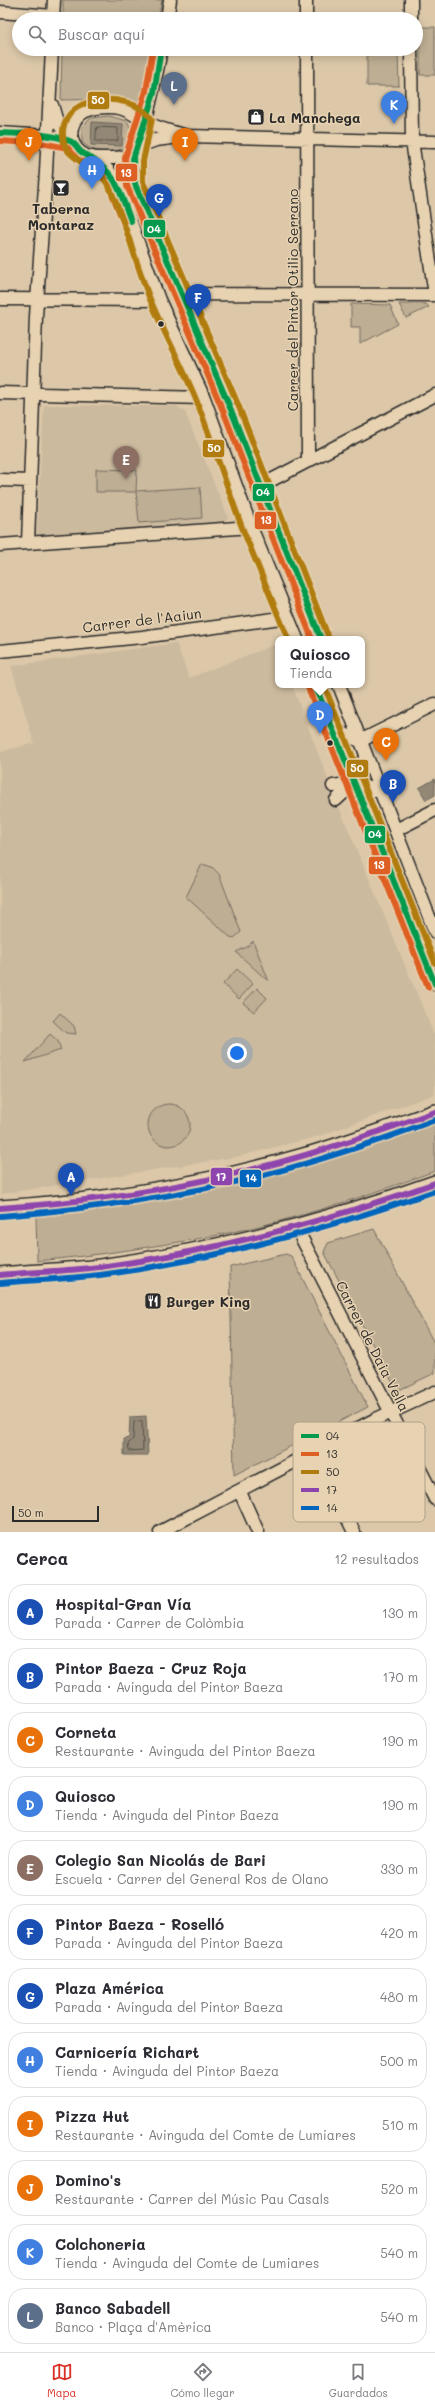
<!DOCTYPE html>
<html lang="es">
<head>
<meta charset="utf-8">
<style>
	:root { --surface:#fff; --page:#f2f2f3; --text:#2b2b33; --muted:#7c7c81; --line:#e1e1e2; --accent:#d93025 }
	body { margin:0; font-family:Mali,sans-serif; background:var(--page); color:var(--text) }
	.scale { position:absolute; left:12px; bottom:10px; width:87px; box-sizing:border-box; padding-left:4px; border:2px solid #2b2b2b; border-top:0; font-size:11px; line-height:14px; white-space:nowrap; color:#2b2b2b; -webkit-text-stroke:3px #e7d2b1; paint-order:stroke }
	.you { position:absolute; left:237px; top:1053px; width:14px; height:14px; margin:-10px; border:3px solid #fff; border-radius:50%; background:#1a73e8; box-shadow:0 0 0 6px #1a73e833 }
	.badge { display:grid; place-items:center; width:26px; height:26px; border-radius:50%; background:var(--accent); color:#fff; font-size:13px; font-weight:700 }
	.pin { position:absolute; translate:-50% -33px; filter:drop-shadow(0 1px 2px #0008) }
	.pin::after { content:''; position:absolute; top:21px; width:14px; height:12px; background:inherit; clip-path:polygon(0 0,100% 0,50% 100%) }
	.popup { position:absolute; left:275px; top:636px; width:90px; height:52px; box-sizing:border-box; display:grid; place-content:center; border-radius:8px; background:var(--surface); filter:drop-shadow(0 1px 3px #0005); font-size:13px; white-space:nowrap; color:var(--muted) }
	.popup b { font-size:15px; color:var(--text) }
	.popup::after { content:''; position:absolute; left:50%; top:100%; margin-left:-8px; border:8px solid transparent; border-top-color:var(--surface) }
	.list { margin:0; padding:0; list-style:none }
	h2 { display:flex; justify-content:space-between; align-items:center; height:52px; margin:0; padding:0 16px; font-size:17px }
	h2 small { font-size:13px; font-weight:400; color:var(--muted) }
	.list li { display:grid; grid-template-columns:26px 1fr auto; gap:12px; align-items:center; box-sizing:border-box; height:56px; margin:0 8px 8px; padding:0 8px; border:1px solid var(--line); border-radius:16px }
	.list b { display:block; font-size:15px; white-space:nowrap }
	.list p { margin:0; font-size:13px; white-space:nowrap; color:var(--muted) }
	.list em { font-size:13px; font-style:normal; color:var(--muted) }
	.icon { flex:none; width:22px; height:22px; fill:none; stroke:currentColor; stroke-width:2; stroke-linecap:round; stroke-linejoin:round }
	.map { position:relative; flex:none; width:435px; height:1532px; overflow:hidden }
	.search { position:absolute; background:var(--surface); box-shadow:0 2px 10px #0003; left:12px; right:12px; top:12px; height:44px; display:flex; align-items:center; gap:10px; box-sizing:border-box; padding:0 14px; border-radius:22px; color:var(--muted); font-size:15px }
	.sheet { height:820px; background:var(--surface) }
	nav { display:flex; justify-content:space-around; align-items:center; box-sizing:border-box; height:56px; border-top:1px solid var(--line); background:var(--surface); font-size:11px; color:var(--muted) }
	nav a { display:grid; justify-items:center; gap:2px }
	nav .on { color:var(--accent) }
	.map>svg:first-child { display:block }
	.built { fill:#ccba9e }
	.green { fill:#beae94; stroke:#746c60 }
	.water { fill:#938876; stroke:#696358 }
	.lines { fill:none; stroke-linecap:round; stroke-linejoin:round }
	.shore { stroke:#555049; stroke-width:1 }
	.minor-casing { stroke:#2b2b2b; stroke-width:15 }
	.major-casing { stroke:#2b2b2b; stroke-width:18 }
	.minor { stroke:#e7d2b1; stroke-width:12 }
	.major { stroke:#e7d2b1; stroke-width:15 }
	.bus-1-casing { stroke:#e7d2b1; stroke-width:9 }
	.bus-2-casing { stroke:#e7d2b1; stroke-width:9 }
	.bus-3-casing { stroke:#e7d2b1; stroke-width:9 }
	.bus-4-casing { stroke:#e7d2b1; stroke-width:9 }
	.bus-5-casing { stroke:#e7d2b1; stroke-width:9 }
	.bus-1 { stroke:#049a4d; stroke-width:6 }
	.bus-2 { stroke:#de5f23; stroke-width:6 }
	.bus-3 { stroke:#b07b0f; stroke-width:6 }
	.bus-4 { stroke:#8e44ad; stroke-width:6 }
	.bus-5 { stroke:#0065bd; stroke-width:6 }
	.bus-dot { fill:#2b2b2b; stroke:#e7d2b1; stroke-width:1.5 }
	.labels { text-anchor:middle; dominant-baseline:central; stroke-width:3; stroke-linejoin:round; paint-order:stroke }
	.poi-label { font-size:14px; font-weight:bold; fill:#2b2b2b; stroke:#e7d2b1; text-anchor:start }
	.street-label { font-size:14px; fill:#2b2b2b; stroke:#e7d2b1 }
	.key { fill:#e7d2b1; stroke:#afa089; stroke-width:1 }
	.key-label { font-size:11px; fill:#2b2b2b }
	.line-badge { stroke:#e7d2b1; stroke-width:1.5 }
	.badge-label { font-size:11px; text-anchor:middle; font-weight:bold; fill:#fff }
</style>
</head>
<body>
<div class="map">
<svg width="435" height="1532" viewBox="0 0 435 1532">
	<rect width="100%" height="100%" fill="#dcc8a9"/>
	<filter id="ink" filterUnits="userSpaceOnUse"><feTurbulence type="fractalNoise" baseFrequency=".025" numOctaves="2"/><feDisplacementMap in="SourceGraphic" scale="8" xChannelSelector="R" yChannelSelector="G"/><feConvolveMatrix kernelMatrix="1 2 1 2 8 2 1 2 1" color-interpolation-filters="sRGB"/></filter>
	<g filter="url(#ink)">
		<!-- built -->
		<path class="built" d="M 44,405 L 177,406 L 185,412 L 228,517 L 223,524 L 36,538 Z
			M 176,643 L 189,678 L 276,644 L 278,649 L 278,685 L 292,685 L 336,800 L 435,1037 L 435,1094 L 320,1136 L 236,1157 L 1,1194 L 0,752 L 34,743 L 11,666 Z"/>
		<!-- green -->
		<path class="green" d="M 63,0 L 162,0 L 158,19 L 63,19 Z
			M 420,27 L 435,27 L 435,75 L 420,75 Z
			M 62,49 L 152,49 L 141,103 L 118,99 L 61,100 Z
			M 367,49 L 398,49 L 399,86 L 367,86 Z
			M 109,116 L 127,121 L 133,132 L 129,145 C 115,154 94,155 82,142 L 82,127 L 91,118 Z
			M 351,304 L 390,305 L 398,324 L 360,344 L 360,327 L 351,327 Z
			M 399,304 L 426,304 L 429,307 L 406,318 Z
			M 96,469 L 137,470 L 136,491 L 200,487 L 202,518 L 139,523 L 136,492 L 96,492 Z
			M 202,864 L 212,867 L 219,874 L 241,932 L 234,938 L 230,937 L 186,897 Z
			M 253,941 L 268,979 L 268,981 L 236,952 L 247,947 Z
			M 237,969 L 253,984 L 239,999 L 223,984 Z
			M 257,988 L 267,998 L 254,1012 L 243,1003 Z
			M 60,1013 L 74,1026 L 76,1034 L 66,1033 L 53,1021 Z
			M 50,1034 L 58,1041 L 61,1050 L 25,1062 Z
			M148 1125a21 21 0 1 1 42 0a21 21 0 1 1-42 0Z
			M 435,1120 L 435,1171 C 366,1196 295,1220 223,1234 C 161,1246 100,1255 37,1261 L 36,1213 L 104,1205 L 245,1180 L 291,1169 Z
			M 374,1229 L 435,1345 L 435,1373 L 397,1391 L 324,1252 L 328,1243 Z
			M 286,1254 L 291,1256 L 368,1407 L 234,1475 L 230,1267 Z"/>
		<!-- water -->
		<path class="water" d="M 92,122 L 123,124 L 122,146 L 91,145 Z
			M 435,779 L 435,795 L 426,800 L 419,788 Z
			M 146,1416 L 148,1455 L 124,1455 L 124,1439 L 129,1438 L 130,1417 Z"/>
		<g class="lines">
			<!-- shore -->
			<path class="shore" d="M 97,127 L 118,128 L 118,141 L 96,141 Z
				M 142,1421 L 143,1450 L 129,1451 L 128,1444 L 133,1439 L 134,1422 Z"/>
			<!-- minor casing -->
			<g class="minor-casing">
				<path id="minor" d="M 306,0 L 306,19
					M 411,0 L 411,19
					M 0,12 L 53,16
					M 53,19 L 54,0
					M 167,19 L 170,0
					M 161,49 C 157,74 151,99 145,123 C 143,131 142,140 138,147 C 133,155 123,158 114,158 C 106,158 95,159 87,156 C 69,149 66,126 81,114 C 90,107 109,106 119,108 C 130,110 137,118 146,122 C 158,129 173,132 187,136
					M 307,49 L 308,460
					M 411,49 L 412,141 L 435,295
					M 52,105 L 57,122 L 72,141
					M 0,133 L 47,136 L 72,141
					M 139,146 L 156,140 L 187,136 L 435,142
					M 136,150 L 132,170 L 135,184 C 202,334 263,486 321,639
					M 92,157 L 109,171 L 116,182 L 159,300 L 204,398 L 251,527 L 297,639
					M 185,294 L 435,295
					M 0,299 L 159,300
					M 0,393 L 204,398
					M 0,480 L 30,481
					M 262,485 L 435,395
					M 28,543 L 36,316 L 46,172 L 52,49
					M 0,545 L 251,527
					M 0,651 L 142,637 L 288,617
					M 315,685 L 435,984
					M 339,685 L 435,932
					M 333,729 L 360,741 L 435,704
					M 333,786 L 354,783 L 380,792
					M 336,800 L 354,783 L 366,756
					M 396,830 L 435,810
					M 296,1227 L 435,1499
					M 315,1452 L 354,1532
					M 240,1492 L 258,1532
					M 160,1532 L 374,1420 L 435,1392"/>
			</g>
			<!-- major casing -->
			<g class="major-casing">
				<path id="major" d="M 0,1208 C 101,1202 203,1185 300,1157 C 346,1144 390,1128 435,1112
					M 0,1275 C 33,1272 67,1271 100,1267 C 214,1251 326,1222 435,1183"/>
			</g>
			<!-- minor -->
			<use href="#minor" class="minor"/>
			<!-- major -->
			<use href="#major" class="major"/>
			<!-- bus-1 casing -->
			<g class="bus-1-casing">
				<path id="bus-1" d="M 161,49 L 154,93 L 133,159 L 135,184 L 231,410 L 321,639
					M 0,133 C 23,134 49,133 70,141 C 76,143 78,151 83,153 C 118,174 117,185 131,221
					M 315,685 L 435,984"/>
			</g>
			<!-- bus-2 casing -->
			<g class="bus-2-casing">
				<path id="bus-2" d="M 153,49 L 146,91 L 125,158 L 127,186 L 224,413 L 312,639
					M 0,141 L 46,144 L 68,148 L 77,159 L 88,164 L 103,176 L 109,186 L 124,224
					M 308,688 L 428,987"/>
			</g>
			<!-- bus-3 casing -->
			<g class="bus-3-casing">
				<path id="bus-3" d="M 288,639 C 273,603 258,566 243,530 C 227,487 213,444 197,402 C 184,369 166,337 152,304 C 136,266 127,224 109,187 C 100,167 68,161 64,143 C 53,94 128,87 152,119 L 143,161 L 143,182 L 239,407 L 328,636
					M 324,685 L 435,963"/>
			</g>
			<!-- bus-4 casing -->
			<g class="bus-4-casing">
				<path id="bus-4" d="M 0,1208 C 89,1202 176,1189 262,1167 C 321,1152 378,1132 435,1112
					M 0,1275 C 33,1272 67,1271 100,1267 C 214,1252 326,1221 435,1183"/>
			</g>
			<!-- bus-5 casing -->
			<g class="bus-5-casing">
				<path id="bus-5" d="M 1,1216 C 90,1209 178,1197 264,1175 C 322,1160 379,1141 435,1120
					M 1,1283 C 34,1280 67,1279 100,1275 C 215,1260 326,1229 435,1191"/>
			</g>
			<!-- bus-1 -->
			<use href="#bus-1" class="bus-1"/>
			<!-- bus-2 -->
			<use href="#bus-2" class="bus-2"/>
			<!-- bus-3 -->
			<use href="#bus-3" class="bus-3"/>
			<!-- bus-4 -->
			<use href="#bus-4" class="bus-4"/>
			<!-- bus-5 -->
			<use href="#bus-5" class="bus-5"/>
		</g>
	</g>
	<!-- icons -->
	<defs>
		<g id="shop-square" transform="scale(0.9)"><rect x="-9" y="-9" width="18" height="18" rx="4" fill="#2b2b2b" stroke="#e7d2b1"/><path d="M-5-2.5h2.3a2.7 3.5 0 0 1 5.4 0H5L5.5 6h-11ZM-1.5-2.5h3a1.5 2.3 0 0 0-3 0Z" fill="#fff"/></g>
		<g id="bar-square" transform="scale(0.9)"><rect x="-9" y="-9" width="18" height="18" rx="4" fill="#2b2b2b" stroke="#e7d2b1"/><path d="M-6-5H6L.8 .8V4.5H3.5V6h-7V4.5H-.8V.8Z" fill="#fff"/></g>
		<g id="restaurant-square" transform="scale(0.9)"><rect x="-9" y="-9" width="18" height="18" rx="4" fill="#2b2b2b" stroke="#e7d2b1"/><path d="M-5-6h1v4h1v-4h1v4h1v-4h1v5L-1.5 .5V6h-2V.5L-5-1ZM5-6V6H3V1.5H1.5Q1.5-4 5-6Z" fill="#fff"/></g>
	</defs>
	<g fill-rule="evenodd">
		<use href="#shop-square" x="256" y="117"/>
		<use href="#bar-square" x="61" y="188"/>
		<use href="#restaurant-square" x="153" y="1301"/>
	</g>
	<!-- markers -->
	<g class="bus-dot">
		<circle cx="161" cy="324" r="3.5"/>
		<circle cx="330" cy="743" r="3.5"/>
	</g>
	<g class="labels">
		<!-- poi labels -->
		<g class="poi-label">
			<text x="269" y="117">La Manchega</text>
			<text x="61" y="208" text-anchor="middle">Taberna<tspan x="61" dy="16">Montaraz</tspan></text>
			<text x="166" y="1301">Burger King</text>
		</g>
		<!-- street labels -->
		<g class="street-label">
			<text transform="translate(292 300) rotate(-90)">Carrer del Pintor Otilio Serrano</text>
			<text transform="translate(142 620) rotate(-7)">Carrer de l'Aaiun</text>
			<text transform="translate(373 1346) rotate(63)">Carrer de Daia Vella</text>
		</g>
	</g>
	<!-- legend -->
	<rect x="293" y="1422" width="132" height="100" rx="6" class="key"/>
	<rect x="301" y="1434" width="18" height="4" fill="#049a4d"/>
	<rect x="301" y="1452" width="18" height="4" fill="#de5f23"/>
	<rect x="301" y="1470" width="18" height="4" fill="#b07b0f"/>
	<rect x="301" y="1488" width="18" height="4" fill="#8e44ad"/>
	<rect x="301" y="1506" width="18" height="4" fill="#0065bd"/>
	<g class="key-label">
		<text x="326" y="1440">04</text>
		<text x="326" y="1458">13</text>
		<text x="326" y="1476">50</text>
		<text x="326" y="1494">17</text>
		<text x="326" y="1512">14</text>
	</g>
	<g class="line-badge">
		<rect x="87" y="91" width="23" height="19" rx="4" fill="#b07b0f"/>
		<rect x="115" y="163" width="23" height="19" rx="4" fill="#de5f23"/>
		<rect x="143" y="219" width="23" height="19" rx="4" fill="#049a4d"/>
		<rect x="202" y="439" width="23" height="19" rx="4" fill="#b07b0f"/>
		<rect x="252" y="483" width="23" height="19" rx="4" fill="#049a4d"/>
		<rect x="254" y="511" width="23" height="19" rx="4" fill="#de5f23"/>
		<rect x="346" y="759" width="23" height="19" rx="4" fill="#b07b0f"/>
		<rect x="364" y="825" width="22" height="19" rx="4" fill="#049a4d"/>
		<rect x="368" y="856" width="23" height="19" rx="4" fill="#de5f23"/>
		<rect x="210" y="1167" width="23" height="19" rx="4" fill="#8e44ad"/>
		<rect x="239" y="1169" width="23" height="19" rx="4" fill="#0065bd"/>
	</g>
	<g class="badge-label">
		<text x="98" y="104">50</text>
		<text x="126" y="177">13</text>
		<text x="154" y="233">04</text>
		<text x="214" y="452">50</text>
		<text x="263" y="496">04</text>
		<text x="266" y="524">13</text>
		<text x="357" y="772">50</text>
		<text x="375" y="838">04</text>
		<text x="379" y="869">13</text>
		<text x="221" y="1181">17</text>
		<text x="251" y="1182">14</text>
	</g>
</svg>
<div class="scale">50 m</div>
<div class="you"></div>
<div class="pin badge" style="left:71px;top:1196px;background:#1a4fb4">A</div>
<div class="pin badge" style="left:393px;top:803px;background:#1a4fb4">B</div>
<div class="pin badge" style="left:386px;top:761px;background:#e8710a">C</div>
<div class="pin badge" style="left:320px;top:734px;background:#3f7fe0">D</div>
<div class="popup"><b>Quiosco</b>Tienda</div>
<div class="pin badge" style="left:126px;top:479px;background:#8d6e63">E</div>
<div class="pin badge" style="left:198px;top:317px;background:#1a4fb4">F</div>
<div class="pin badge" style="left:159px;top:217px;background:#1a4fb4">G</div>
<div class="pin badge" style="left:92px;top:189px;background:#3f7fe0">H</div>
<div class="pin badge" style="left:185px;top:161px;background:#e8710a">I</div>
<div class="pin badge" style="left:29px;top:161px;background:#e8710a">J</div>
<div class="pin badge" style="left:394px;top:124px;background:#3f7fe0">K</div>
<div class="pin badge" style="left:174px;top:105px;background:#5c6f8a">L</div>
<div class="search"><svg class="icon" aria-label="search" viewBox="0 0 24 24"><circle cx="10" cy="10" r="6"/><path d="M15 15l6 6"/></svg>Buscar aquí</div>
</div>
<section class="sheet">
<h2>Cerca<small>12 resultados</small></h2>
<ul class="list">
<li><span class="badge" style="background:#1a4fb4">A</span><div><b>Hospital-Gran Vía</b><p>Parada · Carrer de Colòmbia</p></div><em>130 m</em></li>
<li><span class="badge" style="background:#1a4fb4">B</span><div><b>Pintor Baeza - Cruz Roja</b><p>Parada · Avinguda del Pintor Baeza</p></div><em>170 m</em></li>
<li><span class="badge" style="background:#e8710a">C</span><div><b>Corneta</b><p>Restaurante · Avinguda del Pintor Baeza</p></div><em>190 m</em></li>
<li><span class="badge" style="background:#3f7fe0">D</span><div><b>Quiosco</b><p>Tienda · Avinguda del Pintor Baeza</p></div><em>190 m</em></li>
<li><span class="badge" style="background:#8d6e63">E</span><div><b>Colegio San Nicolás de Bari</b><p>Escuela · Carrer del General Ros de Olano</p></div><em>330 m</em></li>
<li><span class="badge" style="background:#1a4fb4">F</span><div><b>Pintor Baeza - Roselló</b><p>Parada · Avinguda del Pintor Baeza</p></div><em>420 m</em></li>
<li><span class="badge" style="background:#1a4fb4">G</span><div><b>Plaza América</b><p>Parada · Avinguda del Pintor Baeza</p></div><em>480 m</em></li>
<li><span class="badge" style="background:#3f7fe0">H</span><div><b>Carnicería Richart</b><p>Tienda · Avinguda del Pintor Baeza</p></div><em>500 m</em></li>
<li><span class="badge" style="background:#e8710a">I</span><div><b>Pizza Hut</b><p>Restaurante · Avinguda del Comte de Lumiares</p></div><em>510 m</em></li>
<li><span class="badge" style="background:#e8710a">J</span><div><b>Domino's</b><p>Restaurante · Carrer del Músic Pau Casals</p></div><em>520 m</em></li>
<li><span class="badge" style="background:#3f7fe0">K</span><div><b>Colchoneria</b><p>Tienda · Avinguda del Comte de Lumiares</p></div><em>540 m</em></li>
<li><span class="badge" style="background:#5c6f8a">L</span><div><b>Banco Sabadell</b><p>Banco · Plaça d'Amèrica</p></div><em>540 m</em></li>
</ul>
</section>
<nav>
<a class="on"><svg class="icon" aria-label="map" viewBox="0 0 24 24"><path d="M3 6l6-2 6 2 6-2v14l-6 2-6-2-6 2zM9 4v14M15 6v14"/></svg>Mapa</a>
<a><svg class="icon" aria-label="directions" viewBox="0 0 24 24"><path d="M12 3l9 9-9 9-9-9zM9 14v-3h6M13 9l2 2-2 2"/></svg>Cómo llegar</a>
<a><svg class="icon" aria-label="saved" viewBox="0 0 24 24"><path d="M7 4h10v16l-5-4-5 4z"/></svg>Guardados</a>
</nav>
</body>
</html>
